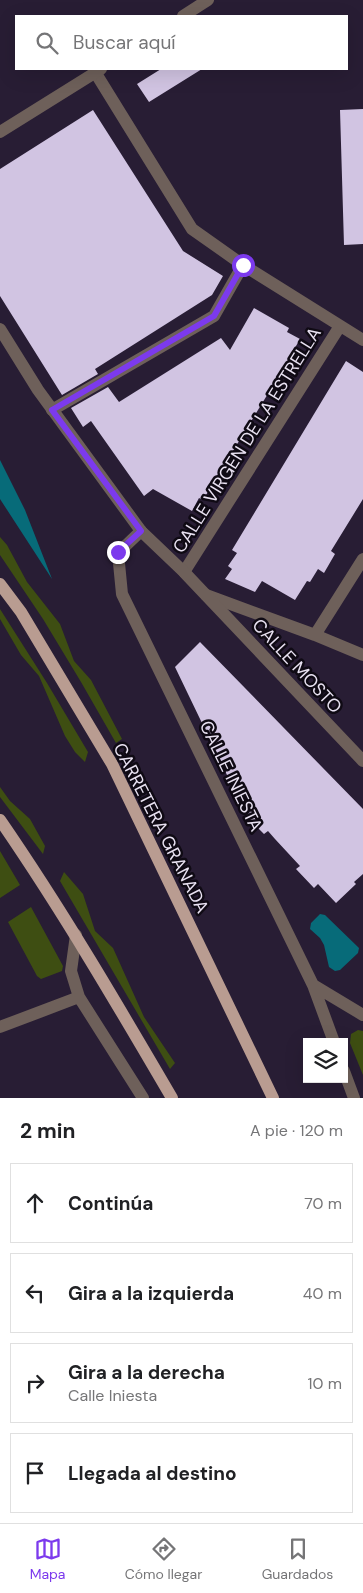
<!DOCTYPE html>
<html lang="es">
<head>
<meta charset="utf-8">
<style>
	:root { --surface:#fff; --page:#f6f6f6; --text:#202124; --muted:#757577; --line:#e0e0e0; --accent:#7c3aed }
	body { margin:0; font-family:"DM Sans",sans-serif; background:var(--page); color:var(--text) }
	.controls { position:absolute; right:15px; bottom:15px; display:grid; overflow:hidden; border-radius:0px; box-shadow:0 5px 20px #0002 }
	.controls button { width:45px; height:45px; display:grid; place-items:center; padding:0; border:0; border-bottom:1px solid var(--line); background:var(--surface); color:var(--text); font:25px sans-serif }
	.stop { position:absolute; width:15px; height:15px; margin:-11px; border:4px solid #7c3aed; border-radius:50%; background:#fff }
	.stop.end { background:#7c3aed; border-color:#fff; box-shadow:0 1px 5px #0008 }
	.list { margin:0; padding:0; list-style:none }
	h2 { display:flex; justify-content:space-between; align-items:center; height:65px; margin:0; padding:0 20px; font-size:21px }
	h2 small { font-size:16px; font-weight:400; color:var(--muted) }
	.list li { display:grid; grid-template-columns:32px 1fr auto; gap:15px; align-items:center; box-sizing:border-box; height:80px; margin:0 10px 10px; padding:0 10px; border:1px solid var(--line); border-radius:0px }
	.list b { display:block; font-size:19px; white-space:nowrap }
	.list p { margin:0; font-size:16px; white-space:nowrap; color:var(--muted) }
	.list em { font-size:16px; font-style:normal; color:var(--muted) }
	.icon { flex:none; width:28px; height:28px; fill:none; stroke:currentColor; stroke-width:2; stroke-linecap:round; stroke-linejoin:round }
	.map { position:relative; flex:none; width:363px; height:1098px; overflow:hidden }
	.search { position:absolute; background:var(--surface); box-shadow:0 5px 20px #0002; left:15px; right:15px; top:15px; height:55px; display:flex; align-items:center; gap:12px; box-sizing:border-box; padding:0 18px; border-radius:0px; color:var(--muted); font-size:19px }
	.sheet { height:425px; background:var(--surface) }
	nav { display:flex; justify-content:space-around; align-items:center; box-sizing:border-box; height:70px; border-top:1px solid var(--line); background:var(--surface); font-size:14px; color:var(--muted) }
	nav a { display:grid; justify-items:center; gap:2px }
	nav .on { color:var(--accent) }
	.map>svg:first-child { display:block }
	.green { fill:#3e4e12 }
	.water { fill:#076b79 }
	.building { fill:#d1c4e2 }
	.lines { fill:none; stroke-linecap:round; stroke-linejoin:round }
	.minor { stroke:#6e605a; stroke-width:12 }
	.tertiary { stroke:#6e605a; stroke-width:12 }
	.primary { stroke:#b99c91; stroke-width:12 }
	.route { stroke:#7c3aed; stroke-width:6 }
	.labels { text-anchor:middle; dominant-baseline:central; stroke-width:5; stroke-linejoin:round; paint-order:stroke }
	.street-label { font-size:18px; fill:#e9e2f2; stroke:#0f0a14 }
</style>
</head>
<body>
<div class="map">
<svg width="363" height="1098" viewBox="0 0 363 1098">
	<rect width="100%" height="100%" fill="#281d34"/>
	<!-- green -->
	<path class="green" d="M 0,537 L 7,545 L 27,582 L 60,624 L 74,661 L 91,680 L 122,739 L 116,743 L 81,682 L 43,619 L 0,555 Z
		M 0,609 L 47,683 L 88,752 L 85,762 L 75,752 L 65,736 L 39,676 L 21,655 L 0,619 Z
		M 0,787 L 10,801 L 30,819 L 45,846 L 43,854 L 0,797 Z
		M 0,851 L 20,885 L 0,898 Z
		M 64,872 L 83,894 L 95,931 L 113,948 L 144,1017 L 175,1063 L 170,1069 L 60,881 Z
		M 31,907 L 63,966 L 62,971 L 41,979 L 37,976 L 8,922 Z
		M 358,1030 L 363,1031 L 363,1075 L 350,1043 L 351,1034 Z"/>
	<!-- water -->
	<path class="water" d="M 0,460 L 25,510 L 52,579 L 0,499 Z
		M 320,914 L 325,915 L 359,948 L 358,953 L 340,970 L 335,971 L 329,967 L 324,945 L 320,938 L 310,929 L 311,923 Z"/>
	<!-- building -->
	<path class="building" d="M 161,69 L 202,69 L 149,102 L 137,84 Z
		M 363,109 L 363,244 L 344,245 L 340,110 Z
		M 93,110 L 183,251 L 223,276 L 212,295 L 95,369 L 98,374 L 62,395 L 0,296 L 0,169 Z
		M 254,308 L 289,328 L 287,332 L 300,339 L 280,374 L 203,500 L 199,498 L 192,511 L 153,489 L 144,496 L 91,421 L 83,427 L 71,408 L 108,387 L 119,402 L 221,338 L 230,350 Z
		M 346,361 L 363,372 L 363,499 L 331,551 L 335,554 L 324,573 L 318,569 L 310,582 L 307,581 L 295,600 L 262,581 L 255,592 L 225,579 L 232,569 L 228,566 L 237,553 L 232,550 Z
		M 200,642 L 363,809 L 363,874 L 354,882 L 356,884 L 336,903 L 318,884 L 314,888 L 296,869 L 300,866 L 275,839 L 268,831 L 264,834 L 246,816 L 250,812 L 240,802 L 175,667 Z"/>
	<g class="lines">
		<!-- minor -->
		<path class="minor" d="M 95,72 L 192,229 L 243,265 L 363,340
			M 52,410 L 214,316 L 243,265
			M 141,531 L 118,553 L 122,594 L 313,985 L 334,1042
			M 184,572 L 340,326
			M 206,595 L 315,635 L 363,655
			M 315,635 L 363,559
			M 76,935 L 71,971 L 79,997 L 143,1098
			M 313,985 L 363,1015
			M 0,1027 L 79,997
			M 344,1071 L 354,1098"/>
		<!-- tertiary -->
		<path class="tertiary" d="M 183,16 L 208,0
			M 0,132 L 101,69
			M 0,329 L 38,390 L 141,531 L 184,572 L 363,761"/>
		<!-- primary -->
		<path class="primary" d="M 0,584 L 21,612 L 112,764 L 273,1098
			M 0,820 C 62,910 117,1004 172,1098"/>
	</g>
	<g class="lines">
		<!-- route -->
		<path class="route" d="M 118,552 L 141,531 L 52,410 L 214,316 L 243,265"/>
	</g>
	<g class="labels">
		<!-- street labels -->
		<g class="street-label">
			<text transform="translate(247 440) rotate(-58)">CALLE VIRGEN DE LA ESTRELLA</text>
			<text transform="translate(297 666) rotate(47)">CALLE MOSTO</text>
			<text transform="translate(231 776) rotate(64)">CALLE INIESTA</text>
			<text transform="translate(161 828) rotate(63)">CARRETERA GRANADA</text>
		</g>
	</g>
</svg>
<div class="controls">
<button><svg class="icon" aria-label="layers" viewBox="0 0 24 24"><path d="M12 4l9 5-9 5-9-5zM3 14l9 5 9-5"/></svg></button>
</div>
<div class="stop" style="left:243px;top:265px"></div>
<div class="stop end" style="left:118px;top:552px"></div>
<div class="search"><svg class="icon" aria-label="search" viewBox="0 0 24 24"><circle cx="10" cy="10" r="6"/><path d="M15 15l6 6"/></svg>Buscar aquí</div>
</div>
<section class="sheet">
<h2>2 min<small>A pie · 120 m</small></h2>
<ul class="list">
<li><svg class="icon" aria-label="ahead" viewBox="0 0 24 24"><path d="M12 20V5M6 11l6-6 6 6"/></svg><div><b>Continúa</b></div><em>70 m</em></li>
<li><svg class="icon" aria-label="left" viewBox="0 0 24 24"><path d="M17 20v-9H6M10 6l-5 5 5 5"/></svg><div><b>Gira a la izquierda</b></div><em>40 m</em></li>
<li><svg class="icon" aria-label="right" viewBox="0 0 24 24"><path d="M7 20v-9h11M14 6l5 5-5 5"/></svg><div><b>Gira a la derecha</b><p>Calle Iniesta</p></div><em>10 m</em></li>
<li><svg class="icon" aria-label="arrive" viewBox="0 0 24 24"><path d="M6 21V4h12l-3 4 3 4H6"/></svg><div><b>Llegada al destino</b></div></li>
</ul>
</section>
<nav>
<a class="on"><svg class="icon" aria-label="map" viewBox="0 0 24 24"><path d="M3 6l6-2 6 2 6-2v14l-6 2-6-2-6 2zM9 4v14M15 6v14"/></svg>Mapa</a>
<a><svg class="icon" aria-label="directions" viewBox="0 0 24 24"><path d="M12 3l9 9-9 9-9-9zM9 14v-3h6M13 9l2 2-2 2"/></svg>Cómo llegar</a>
<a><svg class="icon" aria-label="saved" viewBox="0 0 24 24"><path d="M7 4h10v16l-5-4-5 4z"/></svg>Guardados</a>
</nav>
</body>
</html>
